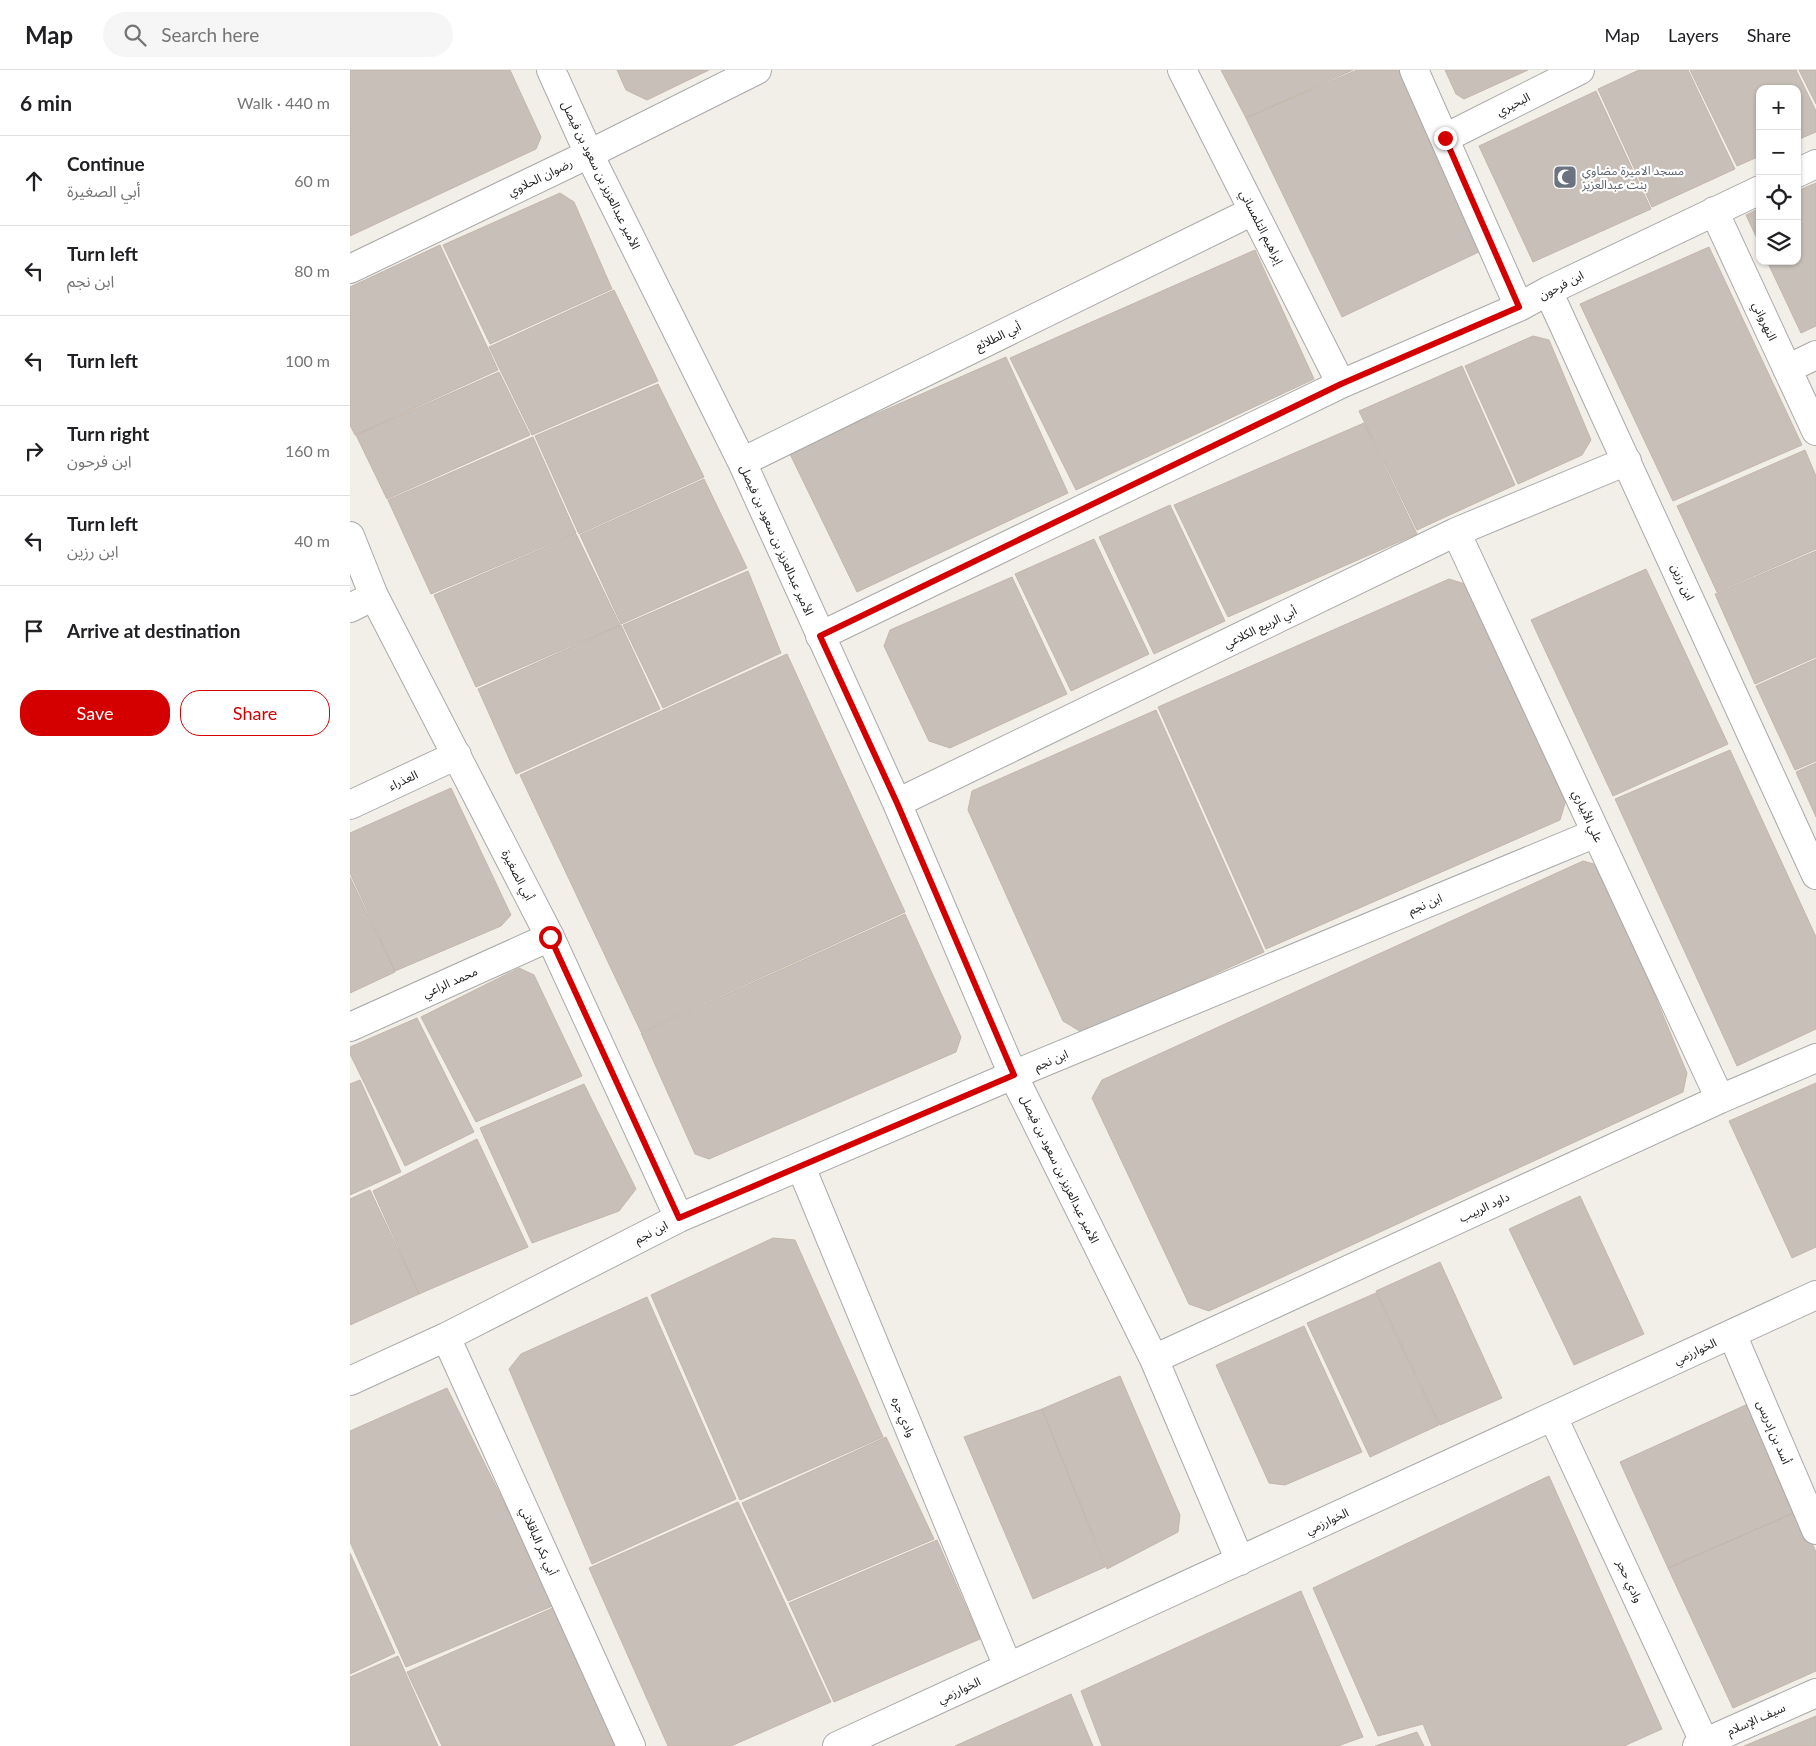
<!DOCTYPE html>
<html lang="en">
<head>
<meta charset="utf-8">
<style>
	:root { --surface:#fff; --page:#f6f6f6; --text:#202124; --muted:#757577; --line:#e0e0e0; --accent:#d40000 }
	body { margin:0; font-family:Lato,"Noto Sans Arabic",sans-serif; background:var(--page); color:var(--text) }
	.controls { position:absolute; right:15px; top:15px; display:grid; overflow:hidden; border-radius:10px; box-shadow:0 1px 4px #0004 }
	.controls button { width:45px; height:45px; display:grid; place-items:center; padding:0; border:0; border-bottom:1px solid var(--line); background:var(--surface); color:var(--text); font:25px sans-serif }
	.stop { position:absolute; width:15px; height:15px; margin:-11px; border:4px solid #d40000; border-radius:50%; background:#fff }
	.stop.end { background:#d40000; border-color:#fff; box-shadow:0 1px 5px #0008 }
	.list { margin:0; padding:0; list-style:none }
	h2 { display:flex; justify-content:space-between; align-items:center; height:65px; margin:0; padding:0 20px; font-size:21px }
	h2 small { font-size:16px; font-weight:400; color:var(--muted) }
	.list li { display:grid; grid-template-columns:32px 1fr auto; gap:15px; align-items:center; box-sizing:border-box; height:90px; padding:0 20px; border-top:1px solid var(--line) }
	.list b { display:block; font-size:19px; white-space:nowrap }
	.list p { margin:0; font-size:16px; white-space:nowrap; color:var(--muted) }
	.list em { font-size:16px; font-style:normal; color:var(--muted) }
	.actions { display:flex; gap:10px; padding:15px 20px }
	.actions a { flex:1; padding:11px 0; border:1px solid var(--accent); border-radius:20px; text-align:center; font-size:18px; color:var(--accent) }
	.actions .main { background:var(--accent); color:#fff }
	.icon { flex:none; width:28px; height:28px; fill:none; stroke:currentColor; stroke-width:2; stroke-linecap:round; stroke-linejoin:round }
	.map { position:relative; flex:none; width:1466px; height:1676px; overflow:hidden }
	header { display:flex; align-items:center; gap:30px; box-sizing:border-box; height:70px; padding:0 25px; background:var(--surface); border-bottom:1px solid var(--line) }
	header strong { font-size:24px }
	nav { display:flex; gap:28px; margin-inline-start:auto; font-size:18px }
	.search { width:350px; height:45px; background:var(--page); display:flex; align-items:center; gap:12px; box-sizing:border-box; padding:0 18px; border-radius:28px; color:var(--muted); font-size:19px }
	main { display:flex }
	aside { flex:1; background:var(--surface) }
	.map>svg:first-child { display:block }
	.building { fill:#c7bfb8; stroke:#c4b6ab }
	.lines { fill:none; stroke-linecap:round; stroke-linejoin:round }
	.street-casing { stroke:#a9a9a9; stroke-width:30 }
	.street { stroke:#fff; stroke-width:28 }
	.route { stroke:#d40000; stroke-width:6 }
	.labels { text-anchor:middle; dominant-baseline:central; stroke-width:4.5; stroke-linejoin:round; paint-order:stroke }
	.street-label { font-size:12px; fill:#222; stroke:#fff }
	.worship-label { font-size:12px; fill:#5b616d; stroke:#fff; text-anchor:start }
</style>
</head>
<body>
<header>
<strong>Map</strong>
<div class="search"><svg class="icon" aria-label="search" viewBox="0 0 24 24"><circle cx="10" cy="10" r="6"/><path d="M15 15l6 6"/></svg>Search here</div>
<nav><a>Map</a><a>Layers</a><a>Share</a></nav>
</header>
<main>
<aside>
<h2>6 min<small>Walk · 440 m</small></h2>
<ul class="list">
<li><svg class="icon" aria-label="ahead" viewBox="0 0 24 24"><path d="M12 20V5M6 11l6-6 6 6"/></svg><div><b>Continue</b><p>أبي الصغيرة</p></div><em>60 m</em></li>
<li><svg class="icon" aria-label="left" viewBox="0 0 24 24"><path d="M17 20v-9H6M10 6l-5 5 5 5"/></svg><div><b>Turn left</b><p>ابن نجم</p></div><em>80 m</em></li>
<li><svg class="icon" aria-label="left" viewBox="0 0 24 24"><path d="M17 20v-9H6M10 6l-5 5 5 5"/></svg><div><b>Turn left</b></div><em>100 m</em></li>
<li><svg class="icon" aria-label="right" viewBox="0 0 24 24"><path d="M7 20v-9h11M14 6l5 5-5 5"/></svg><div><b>Turn right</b><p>ابن فرحون</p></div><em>160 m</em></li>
<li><svg class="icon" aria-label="left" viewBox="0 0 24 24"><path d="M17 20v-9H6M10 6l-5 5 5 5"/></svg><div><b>Turn left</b><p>ابن رزين</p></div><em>40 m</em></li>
<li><svg class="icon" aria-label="arrive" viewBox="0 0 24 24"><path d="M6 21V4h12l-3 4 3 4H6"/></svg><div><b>Arrive at destination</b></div></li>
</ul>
<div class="actions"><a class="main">Save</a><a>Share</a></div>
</aside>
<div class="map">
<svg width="1466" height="1676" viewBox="0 0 1466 1676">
	<rect width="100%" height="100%" fill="#f2efe9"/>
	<!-- building -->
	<path class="building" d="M 0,0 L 160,0 L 191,67 L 186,79 L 0,166 Z
		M 267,0 L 359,0 L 297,30 L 276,20 Z
		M 871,0 L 1003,0 L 896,48 Z
		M 1007,0 L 1049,0 L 1133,180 L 992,247 L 896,48 Z
		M 1095,0 L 1178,0 L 1114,29 L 1106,24 Z
		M 1289,0 L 1338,0 L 1385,99 L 1302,137 L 1248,19 Z
		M 1340,0 L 1446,0 L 1466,41 L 1466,62 L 1447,70 L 1447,19 L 1410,19 L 1410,86 L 1387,96 Z
		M 1449,0 L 1466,0 L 1466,34 Z
		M 1246,21 L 1301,139 L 1183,192 L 1129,76 Z
		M 1466,113 L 1466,256 L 1451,263 L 1417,191 L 1447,191 L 1447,121 Z
		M 210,123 L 224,132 L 262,219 L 140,274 L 93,175 Z
		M 1410,138 L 1410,175 L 1396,145 Z
		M 90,175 L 148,300 L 5,365 L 0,355 L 0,217 Z
		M 1359,177 L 1452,375 L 1323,431 L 1230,234 Z
		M 905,180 L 964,309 L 726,420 L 660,288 Z
		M 264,220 L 308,311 L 182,365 L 139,277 Z
		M 1183,266 L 1199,270 L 1241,370 L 1232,385 L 1168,414 L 1115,296 Z
		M 656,287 L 718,423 L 507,522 L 439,382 Z
		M 1112,296 L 1165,415 L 1067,460 L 1009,341 Z
		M 149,302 L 180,365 L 37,429 L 6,365 Z
		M 308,314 L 354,407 L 229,464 L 185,366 Z
		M 1014,353 L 1067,464 L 878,547 L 824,435 Z
		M 183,367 L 226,463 L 81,524 L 38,430 Z
		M 1455,380 L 1466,406 L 1466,479 L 1367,522 L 1327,436 Z
		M 354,409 L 397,498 L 271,554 L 230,465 Z
		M 820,435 L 875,551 L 804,584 L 749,467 Z
		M 226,464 L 270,555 L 126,617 L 84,525 Z
		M 744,469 L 799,584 L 721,621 L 665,504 Z
		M 1466,481 L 1466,587 L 1405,614 L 1365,524 Z
		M 1296,499 L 1378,674 L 1263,726 L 1181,550 Z
		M 398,501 L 431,583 L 313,638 L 273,555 Z
		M 662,507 L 717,624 L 600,678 L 579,671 L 534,576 L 540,560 Z
		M 1099,509 L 1118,515 L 1216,730 L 1210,750 L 916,879 L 808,637 Z
		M 271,555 L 310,639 L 166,704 L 128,619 Z
		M 437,584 L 555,842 L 291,962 L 170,705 Z
		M 1466,589 L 1466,691 L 1445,700 L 1406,616 Z
		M 806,640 L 914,882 L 733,963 L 713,951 L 618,740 L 622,721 Z
		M 1380,680 L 1466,867 L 1466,959 L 1387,996 L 1265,729 Z
		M 1466,693 L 1466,747 L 1446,702 Z
		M 101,718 L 161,845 L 151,856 L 45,901 L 0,803 L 0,763 Z
		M 1233,791 L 1251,796 L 1337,1003 L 1333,1022 L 859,1241 L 839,1234 L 742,1028 L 752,1010 Z
		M 0,807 L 45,902 L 0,923 Z
		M 555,844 L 611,967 L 606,982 L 359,1089 L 345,1084 L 291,963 Z
		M 169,898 L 184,905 L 232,1006 L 126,1052 L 71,947 Z
		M 67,948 L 124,1062 L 55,1096 L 0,984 L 0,977 Z
		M 10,1010 L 51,1102 L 0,1125 L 0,1014 Z
		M 1466,1013 L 1466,1177 L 1442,1188 L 1379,1051 Z
		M 234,1014 L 286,1119 L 269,1141 L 182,1173 L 130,1058 Z
		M 127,1069 L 178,1177 L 69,1224 L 23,1121 Z
		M 20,1120 L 69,1224 L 0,1255 L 0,1129 Z
		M 1230,1126 L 1294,1264 L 1224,1295 L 1159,1159 Z
		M 423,1168 L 445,1170 L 533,1367 L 390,1430 L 301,1225 Z
		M 1090,1192 L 1152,1328 L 1090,1355 L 1026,1221 Z
		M 1026,1223 L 1089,1355 L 1020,1387 L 957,1253 Z
		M 297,1227 L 386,1429 L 242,1494 L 159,1299 L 171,1284 Z
		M 954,1256 L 1012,1382 L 935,1415 L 919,1413 L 866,1295 Z
		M 770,1306 L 830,1445 L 828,1462 L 757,1499 L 692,1339 Z
		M 97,1318 L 205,1535 L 56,1597 L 0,1472 L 0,1361 Z
		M 1398,1334 L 1448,1441 L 1318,1498 L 1270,1392 Z
		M 692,1339 L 755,1497 L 683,1529 L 614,1367 Z
		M 536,1367 L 584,1469 L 438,1531 L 392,1433 Z
		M 1199,1406 L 1312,1659 L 1274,1676 L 1082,1676 L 1073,1654 L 1028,1666 L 963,1518 Z
		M 388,1432 L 481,1632 L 381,1676 L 318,1676 L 239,1498 Z
		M 1448,1441 L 1466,1482 L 1466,1601 L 1383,1638 L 1318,1498 Z
		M 587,1470 L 630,1569 L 484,1632 L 439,1533 Z
		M 0,1483 L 45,1583 L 0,1604 Z
		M 951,1521 L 1013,1667 L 988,1676 L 752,1676 L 731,1621 Z
		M 205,1537 L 266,1676 L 92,1676 L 57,1602 Z
		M 48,1586 L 88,1676 L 0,1676 L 0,1607 Z
		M 721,1624 L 743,1676 L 605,1676 Z
		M 1466,1646 L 1466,1676 L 1394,1676 Z
		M 1067,1662 L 1074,1676 L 1025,1676 Z"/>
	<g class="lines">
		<!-- street casing -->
		<g class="street-casing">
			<path id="street" d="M 201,0 L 239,84 L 392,392 L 547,733 L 663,1005 L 804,1289 L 890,1491
				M 832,0 L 991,314
				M 1064,0 L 1169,237
				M 1095,68 L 1230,0
				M 1447,103 L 1466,94
				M 1364,141 L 1466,361
				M 0,199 L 239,84 L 407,0
				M 1198,221 L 1466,805
				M 1437,299 L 1466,285
				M 392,392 L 903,141
				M 1106,462 L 1370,1029
				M 0,466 L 24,526 L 200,867 L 329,1148
				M 0,538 L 24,526
				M 470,566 L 991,314 L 1169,237 L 1198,221 L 1410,120
				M 547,733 L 1106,462 L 1277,391
				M 0,735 L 107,685
				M 0,957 L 200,867
				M 451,1097 L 658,1597
				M 1382,1264 L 1466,1460
				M 96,1267 L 281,1676
				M 804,1289 L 1370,1029 L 1466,988
				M 0,1311 L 96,1267 L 329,1148 L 663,1005 L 1246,763
				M 1203,1347 L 1356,1676
				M 487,1676 L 1466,1225
				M 1347,1676 L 1466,1623"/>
		</g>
		<!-- street -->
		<use href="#street" class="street"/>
	</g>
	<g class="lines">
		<!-- route -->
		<path class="route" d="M 200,867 L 329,1148 L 664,1005 L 547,733 L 470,566 L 991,314 L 1169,237 L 1095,68"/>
	</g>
	<!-- icons -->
	<defs>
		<g id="mosque-square" transform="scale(1.25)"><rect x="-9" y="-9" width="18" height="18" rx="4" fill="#6b7280" stroke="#fff"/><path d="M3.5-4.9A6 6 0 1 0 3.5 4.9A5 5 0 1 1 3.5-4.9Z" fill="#fff"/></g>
	</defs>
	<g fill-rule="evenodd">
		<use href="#mosque-square" x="1215" y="107"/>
	</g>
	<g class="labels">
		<!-- street labels -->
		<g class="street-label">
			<text transform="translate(1163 34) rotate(-27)">البحيري</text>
			<text transform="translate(251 105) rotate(64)">الأمير عبدالعزيز بن سعود بن فيصل</text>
			<text transform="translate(190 107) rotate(-26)">رضوان الحلاوي</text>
			<text transform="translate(912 157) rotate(63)">إبراهيم التلمساني</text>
			<text transform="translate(1211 215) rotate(-27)">ابن فرحون</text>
			<text transform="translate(1415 251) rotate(65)">النهرواني</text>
			<text transform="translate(648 266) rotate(-26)">أبي الطلائع</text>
			<text transform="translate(427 470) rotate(66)">الأمير عبدالعزيز بن سعود بن فيصل</text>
			<text transform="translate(1333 512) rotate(65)">ابن رزين</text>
			<text transform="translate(910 557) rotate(-26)">أبي الربيع الكلاعي</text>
			<text transform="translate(53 710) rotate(-25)">العذراء</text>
			<text transform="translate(1238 746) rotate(65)">علي الأبياري</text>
			<text transform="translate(168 805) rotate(63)">أبي الصغيرة</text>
			<text transform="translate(1075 834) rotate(-23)">ابن نجم</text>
			<text transform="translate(100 912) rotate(-24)">محمد الراعي</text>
			<text transform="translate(701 990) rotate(-23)">ابن نجم</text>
			<text transform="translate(710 1099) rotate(64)">الأمير عبدالعزيز بن سعود بن فيصل</text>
			<text transform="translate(1134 1137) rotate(-25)">داود الربيب</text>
			<text transform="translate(301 1162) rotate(-27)">ابن نجم</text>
			<text transform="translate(1345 1281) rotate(-25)">الخوارزمي</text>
			<text transform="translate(554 1347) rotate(67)">وادي جره</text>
			<text transform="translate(1424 1362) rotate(67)">أسد بن إدريس</text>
			<text transform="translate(977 1451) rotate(-25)">الخوارزمي</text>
			<text transform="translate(189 1471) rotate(66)">أبي بكر الباقلاني</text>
			<text transform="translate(1280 1511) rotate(65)">وادي حجر</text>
			<text transform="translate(609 1620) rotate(-25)">الخوارزمي</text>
			<text transform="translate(1406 1649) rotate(-24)">سيف الإسلام</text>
		</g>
		<!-- worship labels -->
		<g class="worship-label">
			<text x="1232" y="100">مسجد الاميرة مضاوي<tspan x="1232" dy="14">بنت عبدالعزيز</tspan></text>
		</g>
	</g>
</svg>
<div class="controls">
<button>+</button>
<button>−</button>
<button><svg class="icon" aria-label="locate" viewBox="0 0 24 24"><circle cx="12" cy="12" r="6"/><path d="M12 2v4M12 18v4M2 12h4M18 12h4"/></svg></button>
<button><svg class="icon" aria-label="layers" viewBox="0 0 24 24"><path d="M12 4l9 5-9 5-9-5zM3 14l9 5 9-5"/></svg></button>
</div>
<div class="stop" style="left:200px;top:867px"></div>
<div class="stop end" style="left:1095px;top:68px"></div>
</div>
</main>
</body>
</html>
